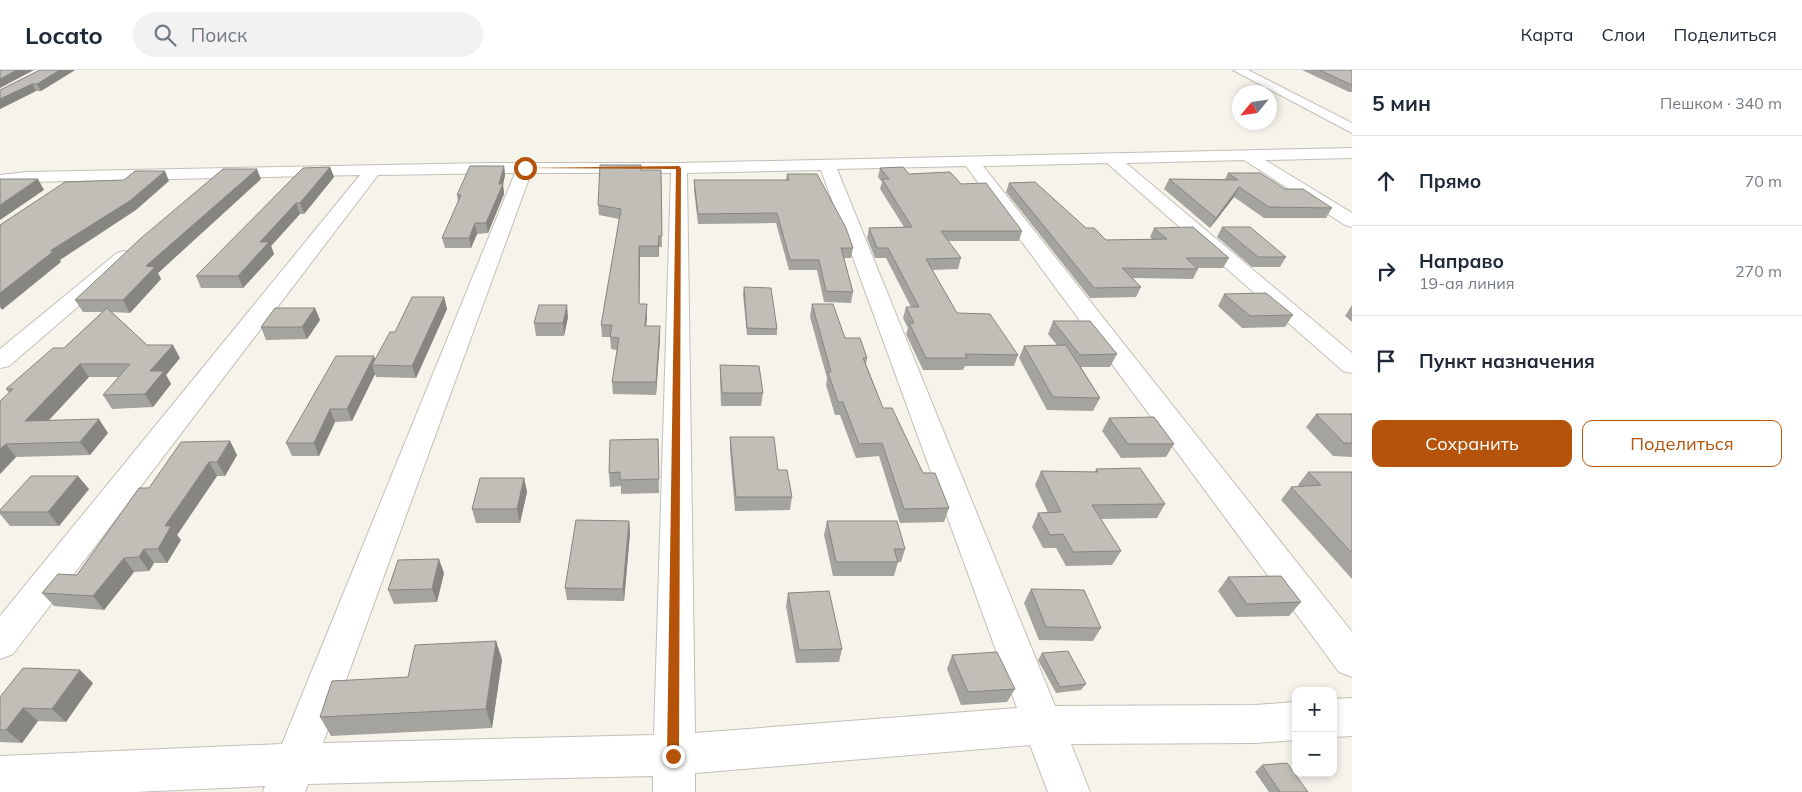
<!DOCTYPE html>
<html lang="ru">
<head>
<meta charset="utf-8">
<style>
	:root { --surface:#fff; --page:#f2f2f3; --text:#1f2937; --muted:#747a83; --line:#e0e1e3; --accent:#b45309 }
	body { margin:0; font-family:Mulish,sans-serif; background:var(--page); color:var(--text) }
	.controls { position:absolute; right:15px; bottom:15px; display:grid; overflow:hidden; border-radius:10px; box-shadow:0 2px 8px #0003 }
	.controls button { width:45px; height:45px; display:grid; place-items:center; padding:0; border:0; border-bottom:1px solid var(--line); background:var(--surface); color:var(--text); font:25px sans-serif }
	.compass { position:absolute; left:1232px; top:15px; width:45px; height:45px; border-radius:50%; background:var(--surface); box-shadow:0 2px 8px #0003; rotate:241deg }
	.stop { position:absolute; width:15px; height:15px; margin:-11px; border:4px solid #b45309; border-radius:50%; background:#fff }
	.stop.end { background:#b45309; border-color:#fff; box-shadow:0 1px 5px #0008 }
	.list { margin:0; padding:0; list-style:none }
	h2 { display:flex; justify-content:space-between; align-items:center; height:65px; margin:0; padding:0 20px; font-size:21px }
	h2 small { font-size:16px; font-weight:400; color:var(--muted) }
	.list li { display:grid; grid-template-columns:32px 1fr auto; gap:15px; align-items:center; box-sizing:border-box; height:90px; padding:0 20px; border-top:1px solid var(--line) }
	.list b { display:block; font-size:19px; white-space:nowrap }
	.list p { margin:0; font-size:16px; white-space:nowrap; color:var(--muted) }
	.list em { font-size:16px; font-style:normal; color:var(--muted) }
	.actions { display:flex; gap:10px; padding:15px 20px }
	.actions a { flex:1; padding:11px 0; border:1px solid var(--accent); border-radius:10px; text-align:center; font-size:18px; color:var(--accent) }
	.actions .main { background:var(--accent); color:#fff }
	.icon { flex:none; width:28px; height:28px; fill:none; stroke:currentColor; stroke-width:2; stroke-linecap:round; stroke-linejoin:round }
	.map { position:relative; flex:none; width:1352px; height:722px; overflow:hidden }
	header { display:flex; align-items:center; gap:30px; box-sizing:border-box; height:70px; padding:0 25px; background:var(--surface); border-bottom:1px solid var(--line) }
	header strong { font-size:24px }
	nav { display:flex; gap:28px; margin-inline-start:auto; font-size:18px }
	.search { width:350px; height:45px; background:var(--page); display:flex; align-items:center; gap:12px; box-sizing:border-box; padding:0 18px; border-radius:28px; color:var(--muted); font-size:19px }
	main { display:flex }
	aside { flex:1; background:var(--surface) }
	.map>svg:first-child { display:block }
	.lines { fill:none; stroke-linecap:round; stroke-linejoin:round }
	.minor-casing { stroke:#c2bfb8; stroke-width:2 }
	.minor { fill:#fff; fill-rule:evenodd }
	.wall { fill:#a5a39d }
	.shaded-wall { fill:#86857f }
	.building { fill:#c0beb6; stroke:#86857f }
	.route { fill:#b45309 }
</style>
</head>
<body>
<header>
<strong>Locato</strong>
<div class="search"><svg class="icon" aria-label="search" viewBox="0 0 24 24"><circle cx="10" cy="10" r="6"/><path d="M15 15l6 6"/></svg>Поиск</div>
<nav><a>Карта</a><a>Слои</a><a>Поделиться</a></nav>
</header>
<main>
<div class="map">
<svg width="1352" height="722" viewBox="0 0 1352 722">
	<rect width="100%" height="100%" fill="#f6f3eb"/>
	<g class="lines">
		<!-- minor casing -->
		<g class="minor-casing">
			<path id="minor" d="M 1233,0 L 1248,0 L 1352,53 L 1352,63 Z
				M 1352,78 L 1352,88 L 1265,90 L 1352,143 L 1352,157 L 1345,155 L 1244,90 L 1126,93 L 1352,283 L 1352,303 L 1343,301 L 1107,93 L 983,96 L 1352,562 L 1352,607 L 1339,602 L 966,96 L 837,99 L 1055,636 L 1255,635 L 1296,632 L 1296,670 L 1255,673 L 1071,674 L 1090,722 L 1048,722 L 1030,675 L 695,703 L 695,722 L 653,722 L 653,706 L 308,714 L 305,722 L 263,722 L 265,716 L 135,722 L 0,722 L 0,686 L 282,674 L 515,103 L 378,105 L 13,584 L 0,589 L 0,546 L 360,105 L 27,112 L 0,117 L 0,105 L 27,102 L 488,93 L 679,93 ZM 821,100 L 1017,638 L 695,663 L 687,103 ZM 531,103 L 671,103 L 654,665 L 323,673 Z
				M 124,181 L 131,183 L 134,187 L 131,191 L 9,296 L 0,298 L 0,279 L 117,183 Z
				M 1352,628 L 1352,666 L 1333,667 L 1333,629 Z"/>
		</g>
		<!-- minor -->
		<use href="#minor" class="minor"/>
	</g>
	<!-- wall -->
	<path class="wall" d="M 40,0 L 82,0 L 75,0 L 41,21 L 36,21 L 0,39 L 0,20 Z
		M 1302,0 L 1352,0 L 1352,22 L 1349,22 Z
		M 504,96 L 505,105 L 503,115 L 504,124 L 488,163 L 477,164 L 471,178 L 445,178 L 442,168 L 458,132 L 457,125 Z
		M 330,97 L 334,107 L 304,144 L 300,144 L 271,176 L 274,184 L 243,218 L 201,218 L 196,206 Z
		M 880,98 L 961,114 L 1022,161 L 1019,171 L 948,171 L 961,188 L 958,199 L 932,200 L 957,243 L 1018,285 L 1014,296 L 965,296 L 963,300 L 923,300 L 906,264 L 908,258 L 903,248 L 906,237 L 911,237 L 886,188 L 875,188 L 867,168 L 869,158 L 904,157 L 880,119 L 882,112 L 878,107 Z
		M 661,100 L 662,177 L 659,177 L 659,187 L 640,187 L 639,234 L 647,246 L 646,256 L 660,268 L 656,325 L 613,324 L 612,312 L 617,280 L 611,279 L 610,267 L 602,267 L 601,255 L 619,149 L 599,145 L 598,135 Z
		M 1228,103 L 1285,119 L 1332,138 L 1326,148 L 1264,148 L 1234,127 L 1210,158 L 1164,119 L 1169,109 L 1225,109 Z
		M 787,104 L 853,178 L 851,188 L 844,188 L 853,222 L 851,233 L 824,232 L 817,200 L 789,200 L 776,153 L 698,154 L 694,120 L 694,110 L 786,110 Z
		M 261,109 L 158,203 L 161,209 L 130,243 L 112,242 L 147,275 L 180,288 L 166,305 L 171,314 L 153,337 L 112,339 L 103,325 L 119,307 L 89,307 L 48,351 L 108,363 L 90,385 L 16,387 L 0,404 L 9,323 L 6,319 L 64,278 L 102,242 L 83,242 L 75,230 Z
		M 1009,113 L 1106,170 L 1152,169 L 1150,167 L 1154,158 L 1229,188 L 1223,198 L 1196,198 L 1198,199 L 1193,209 L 1133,208 L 1141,217 L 1136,227 L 1090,228 L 1006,122 Z
		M 1222,157 L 1286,187 L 1280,197 L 1252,197 L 1217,167 Z
		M 744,217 L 777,259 L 777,265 L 747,265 L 743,224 Z
		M 1224,224 L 1293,245 L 1285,257 L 1242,258 L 1218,236 Z
		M 444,227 L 447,239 L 416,308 L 376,307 L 375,304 L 352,351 L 335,352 L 319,386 L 292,386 L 286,373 L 375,290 L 395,262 Z
		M 812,234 L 845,268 L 867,288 L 866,294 L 883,338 L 923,403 L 949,438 L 944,452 L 900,453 L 879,386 L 856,388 L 840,345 L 835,345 L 826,315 L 827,308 L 810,247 Z
		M 1352,235 L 1352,252 L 1345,246 Z
		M 315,238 L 320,250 L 307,269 L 266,270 L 261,257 Z
		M 568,247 L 564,266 L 536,266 L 534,253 Z
		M 1053,251 L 1117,284 L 1110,297 L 1081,297 L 1100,328 L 1093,341 L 1047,340 L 1019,288 L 1024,276 L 1057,275 L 1048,264 Z
		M 720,295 L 763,323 L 761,336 L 721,336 L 720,308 Z
		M 1316,344 L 1352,344 L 1352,387 L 1333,386 L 1306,357 Z
		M 1109,348 L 1174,374 L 1166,387 L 1121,388 L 1102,361 Z
		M 730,367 L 778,400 L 792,427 L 790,440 L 735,441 L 730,380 Z
		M 658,369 L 659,423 L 621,424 L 621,416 L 610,417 L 609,403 Z
		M 230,371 L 237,385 L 225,406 L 217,406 L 177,465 L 181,470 L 167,493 L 154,493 L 149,501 L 134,502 L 104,540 L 54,536 L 42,523 L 77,505 L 149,418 Z
		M 1096,399 L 1165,434 L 1157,448 L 1101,449 L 1121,481 L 1112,495 L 1066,496 L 1056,478 L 1043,478 L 1032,457 L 1038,443 L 1048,443 L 1035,415 L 1041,401 L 1095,402 Z
		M 1308,402 L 1352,402 L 1352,509 L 1281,430 L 1291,417 L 1300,417 L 1298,415 Z
		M 524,408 L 527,422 L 520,453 L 476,453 L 472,439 Z
		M 89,419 L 59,456 L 10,456 L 0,444 L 0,440 Z
		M 629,451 L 630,463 L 624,531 L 567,530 L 565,518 Z
		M 827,451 L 905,479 L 901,492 L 898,492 L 894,506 L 833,506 L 824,465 Z
		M 444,503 L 437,532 L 394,534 L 388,520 Z
		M 1228,507 L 1301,532 L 1289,546 L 1236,547 L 1218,521 Z
		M 1031,519 L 1101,558 L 1093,571 L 1039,570 L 1024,533 Z
		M 788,523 L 842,579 L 839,592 L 796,593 L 786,536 Z
		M 496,571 L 502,590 L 492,658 L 331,666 L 320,647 L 408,607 Z
		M 1042,583 L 1086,614 L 1081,620 L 1056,623 L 1038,590 Z
		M 952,585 L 1015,619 L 1007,632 L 961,635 L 947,599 Z
		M 93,613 L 66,652 L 38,651 L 22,673 L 0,672 L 0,627 Z
		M 1262,695 L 1308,722 L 1269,722 L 1255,702 Z"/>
	<!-- shaded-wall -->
	<path class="shaded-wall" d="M 17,0 L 34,0 L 0,18 L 0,9 Z
		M 60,0 L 75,0 L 41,21 L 37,14 Z
		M 32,14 L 36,21 L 0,39 L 0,29 Z
		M 504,96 L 505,105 L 503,114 L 504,124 L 488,163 L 486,153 L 499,114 Z
		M 330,97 L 334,107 L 304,144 L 300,133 Z
		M 257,99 L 261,109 L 158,203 L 161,209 L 130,243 L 123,230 L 146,196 Z
		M 165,101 L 169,111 L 136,140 L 60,190 L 61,192 L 2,240 L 0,237 L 0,223 L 50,181 Z
		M 38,109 L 44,120 L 0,150 L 0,135 Z
		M 1239,117 L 1234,127 L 1210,158 L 1216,148 Z
		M 296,133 L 300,144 L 271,176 L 274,184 L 243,218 L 238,206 L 260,172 Z
		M 475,153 L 477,164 L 471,178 L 469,168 Z
		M 659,166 L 659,187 L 658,176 Z
		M 639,176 L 640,187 L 639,246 Z
		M 444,227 L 447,239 L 416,308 L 412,296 Z
		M 647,234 L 647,246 L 645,268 L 645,256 Z
		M 567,235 L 568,247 L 564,266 L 563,253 Z
		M 315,238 L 320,250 L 307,269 L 302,257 Z
		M 660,256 L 660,268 L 656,325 L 656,312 Z
		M 173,275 L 180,288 L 166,305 L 171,314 L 153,337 L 145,324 L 150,301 Z
		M 374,286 L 377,295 L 372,295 L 375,304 L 352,351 L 347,339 Z
		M 80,294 L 89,307 L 35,365 L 25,351 Z
		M 330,339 L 335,352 L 319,386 L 314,373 Z
		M 99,349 L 108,363 L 90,385 L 80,372 Z
		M 230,371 L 237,385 L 225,406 L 217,392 Z
		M 6,374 L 16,387 L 0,404 L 0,379 Z
		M 209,392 L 217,406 L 177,465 L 181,470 L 167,493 L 158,479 L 165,456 Z
		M 78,406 L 89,419 L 59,456 L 48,442 Z
		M 524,408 L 527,422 L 520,453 L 517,439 Z
		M 629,451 L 630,463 L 624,531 L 623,519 Z
		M 144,479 L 154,493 L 149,501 L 139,487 Z
		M 124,488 L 134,502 L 104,540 L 93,526 Z
		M 439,489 L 444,503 L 437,532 L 432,519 Z
		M 496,571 L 502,590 L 492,658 L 486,639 Z
		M 80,600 L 93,613 L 66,652 L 52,639 Z
		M 23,638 L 38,651 L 22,673 L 6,660 Z"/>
	<!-- building -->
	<path class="building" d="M 0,0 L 17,0 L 0,9 Z
		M 40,0 L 60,0 L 37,14 L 32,14 L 0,29 L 0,20 Z
		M 1319,0 L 1352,0 L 1352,15 Z
		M 600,95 L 641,95 L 641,100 L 661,100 L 662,166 L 659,166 L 658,176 L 639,176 L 639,234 L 647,234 L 645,256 L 660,256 L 656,312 L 612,312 L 619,268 L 610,267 L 612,255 L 601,255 L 621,139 L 598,135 Z
		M 470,96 L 504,96 L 499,114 L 503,114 L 486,153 L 475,153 L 469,168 L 442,168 L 461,125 L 457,125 Z
		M 330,97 L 300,133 L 296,133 L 260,172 L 269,172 L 238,206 L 196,206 L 303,98 Z
		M 903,97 L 909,104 L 950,102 L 961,114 L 986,113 L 1022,161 L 941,161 L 961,188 L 926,189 L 957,243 L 990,244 L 1018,285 L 965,284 L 967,288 L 926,288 L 909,253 L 914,253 L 906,237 L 919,237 L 888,178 L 877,178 L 869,158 L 912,157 L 882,109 L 889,109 L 880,98 Z
		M 223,99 L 257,99 L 146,196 L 155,197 L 123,230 L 75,230 L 140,169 Z
		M 135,101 L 165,101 L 131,130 L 50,181 L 54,181 L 0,223 L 0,155 L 65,112 L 124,110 Z
		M 1228,103 L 1260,103 L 1285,119 L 1303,119 L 1332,138 L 1269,137 L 1239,117 L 1216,148 L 1169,109 L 1238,110 Z
		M 787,104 L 817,104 L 846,158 L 853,178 L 841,178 L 853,222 L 826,221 L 819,190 L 790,190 L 777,143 L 698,144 L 694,110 L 789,110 Z
		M 0,109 L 38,109 L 0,135 Z
		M 1035,112 L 1086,158 L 1094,158 L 1106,170 L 1167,169 L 1154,158 L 1193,157 L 1229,188 L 1186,188 L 1198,199 L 1122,198 L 1141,217 L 1094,218 L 1009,113 Z
		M 1222,157 L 1250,157 L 1286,187 L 1258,187 Z
		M 744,217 L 771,218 L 777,259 L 747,258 Z
		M 1266,223 L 1293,245 L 1250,246 L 1224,224 Z
		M 412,227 L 444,227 L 412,296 L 372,295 L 390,262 L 395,262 Z
		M 812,234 L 833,234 L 845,268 L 860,268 L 867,288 L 863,288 L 883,338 L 892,338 L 923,403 L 935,403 L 949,438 L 904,439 L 882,373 L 859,374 L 843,332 L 838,332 L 828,302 L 831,302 Z
		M 539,235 L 567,235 L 563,253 L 534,253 Z
		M 107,238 L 147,275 L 173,275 L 150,301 L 164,301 L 145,324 L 103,325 L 130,294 L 80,294 L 25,351 L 99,349 L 80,372 L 6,374 L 0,379 L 0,331 L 13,319 L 6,319 L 53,278 L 64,278 Z
		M 275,238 L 315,238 L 302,257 L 261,257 Z
		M 1053,251 L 1090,251 L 1117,284 L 1080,285 Z
		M 1066,275 L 1100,328 L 1053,327 L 1024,276 Z
		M 336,286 L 374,286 L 347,339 L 330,339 L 314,373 L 286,373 Z
		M 720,295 L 759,296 L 763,323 L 722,323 Z
		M 1316,344 L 1352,344 L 1352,373 L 1344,373 Z
		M 1154,347 L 1174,374 L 1128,374 L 1109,348 Z
		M 730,367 L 774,367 L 778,400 L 787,400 L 792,427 L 736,427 Z
		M 658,369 L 659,409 L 620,410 L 620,402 L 609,403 L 610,370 Z
		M 230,371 L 217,392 L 209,392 L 165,456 L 171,456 L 158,479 L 144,479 L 139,487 L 124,488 L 93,526 L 42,523 L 58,504 L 77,505 L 139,418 L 149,418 L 181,372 Z
		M 1140,398 L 1165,434 L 1092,435 L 1121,481 L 1073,482 L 1063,464 L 1050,465 L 1038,443 L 1061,442 L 1041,401 L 1098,402 L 1096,399 Z
		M 1308,402 L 1352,402 L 1352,483 L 1291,417 L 1321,415 Z
		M 31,406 L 78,406 L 48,442 L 0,442 L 0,440 Z
		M 480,408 L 524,408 L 517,439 L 472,439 Z
		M 576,450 L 629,451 L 623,519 L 565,518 Z
		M 827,451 L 897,451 L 905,479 L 894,479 L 898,492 L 836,492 Z
		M 439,489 L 432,519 L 388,520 L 398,490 Z
		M 1281,506 L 1301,532 L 1247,534 L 1228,507 Z
		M 1031,519 L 1084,520 L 1101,558 L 1046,557 Z
		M 829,521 L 842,579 L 799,580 L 788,523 Z
		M 496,571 L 486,639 L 320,647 L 332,611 L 408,607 L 415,575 Z
		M 1068,581 L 1086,614 L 1060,617 L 1042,583 Z
		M 997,582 L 1015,619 L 968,622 L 952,585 Z
		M 23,598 L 80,600 L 52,639 L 23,638 L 6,660 L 0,660 L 0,627 Z
		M 1287,693 L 1308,722 L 1280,722 L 1262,695 Z"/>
	<!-- route -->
	<path class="route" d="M 679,96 L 681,98 L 679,686 L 678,690 L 673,692 L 669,690 L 667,686 L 676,99 L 523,98 Z"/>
</svg>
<div class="controls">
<button>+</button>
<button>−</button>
</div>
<svg class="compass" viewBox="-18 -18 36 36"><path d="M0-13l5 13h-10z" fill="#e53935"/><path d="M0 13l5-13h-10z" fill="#747a83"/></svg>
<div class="stop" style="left:525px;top:98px"></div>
<div class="stop end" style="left:673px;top:686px"></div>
</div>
<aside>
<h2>5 мин<small>Пешком · 340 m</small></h2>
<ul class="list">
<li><svg class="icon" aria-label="ahead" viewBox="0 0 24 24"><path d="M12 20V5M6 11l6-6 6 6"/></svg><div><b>Прямо</b></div><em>70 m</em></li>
<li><svg class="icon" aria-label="right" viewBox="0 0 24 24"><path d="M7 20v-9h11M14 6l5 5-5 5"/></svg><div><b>Направо</b><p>19-ая линия</p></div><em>270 m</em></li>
<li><svg class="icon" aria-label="arrive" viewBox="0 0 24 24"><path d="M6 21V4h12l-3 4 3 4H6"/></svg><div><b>Пункт назначения</b></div></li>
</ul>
<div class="actions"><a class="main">Сохранить</a><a>Поделиться</a></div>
</aside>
</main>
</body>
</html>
